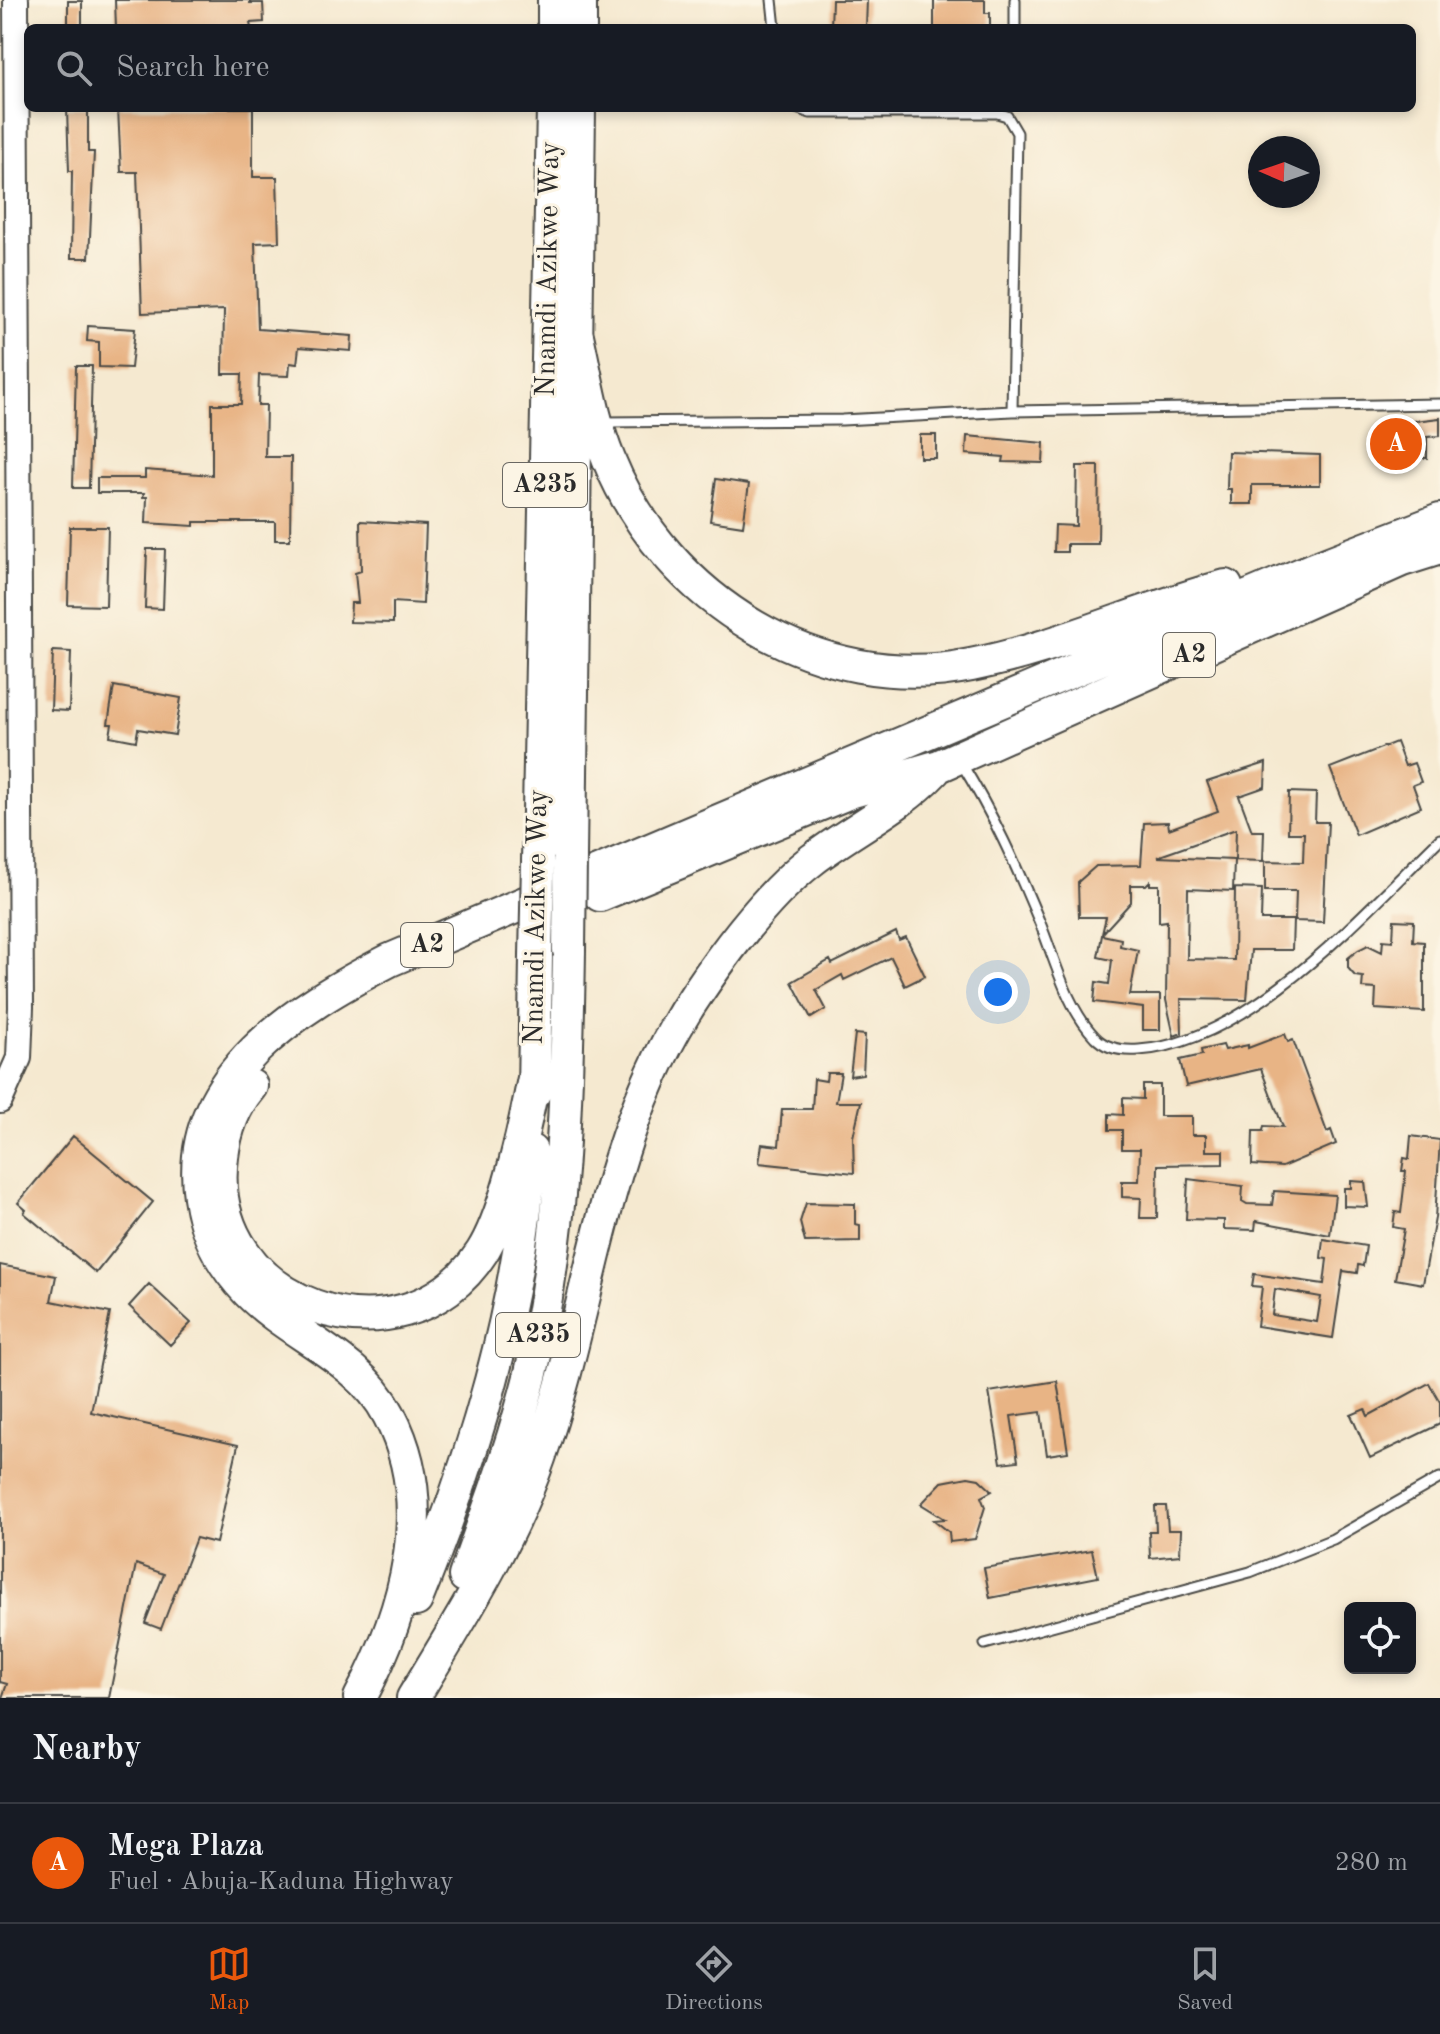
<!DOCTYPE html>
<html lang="en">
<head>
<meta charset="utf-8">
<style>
	:root { --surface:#171b24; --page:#20242c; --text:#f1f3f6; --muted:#9ea1a6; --line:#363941; --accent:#ea580c }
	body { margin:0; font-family:"Old Standard TT",serif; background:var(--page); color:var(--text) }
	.controls { position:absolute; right:24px; bottom:24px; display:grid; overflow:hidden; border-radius:12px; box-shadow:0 4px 12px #0003 }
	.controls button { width:72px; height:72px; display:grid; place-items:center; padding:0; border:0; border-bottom:2px solid var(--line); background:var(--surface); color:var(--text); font:40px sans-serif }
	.compass { position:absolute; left:1248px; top:136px; width:72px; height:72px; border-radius:50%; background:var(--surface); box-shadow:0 4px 12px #0003; rotate:272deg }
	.you { position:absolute; left:998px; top:992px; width:28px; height:28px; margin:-20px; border:6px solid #fff; border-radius:50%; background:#1a73e8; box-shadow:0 0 0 12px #1a73e833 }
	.badge { display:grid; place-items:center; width:52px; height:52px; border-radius:50%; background:var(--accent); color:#fff; font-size:26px; font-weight:700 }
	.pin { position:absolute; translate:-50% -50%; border:4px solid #fff; box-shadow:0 2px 8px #0006 }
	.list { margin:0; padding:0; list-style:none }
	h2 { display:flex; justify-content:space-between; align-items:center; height:104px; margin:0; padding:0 32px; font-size:34px }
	h2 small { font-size:26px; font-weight:400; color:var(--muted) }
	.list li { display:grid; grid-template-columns:52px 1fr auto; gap:24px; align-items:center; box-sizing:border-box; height:120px; padding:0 32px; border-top:2px solid var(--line) }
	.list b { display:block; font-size:30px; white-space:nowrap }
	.list p { margin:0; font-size:26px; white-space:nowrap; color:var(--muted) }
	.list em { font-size:26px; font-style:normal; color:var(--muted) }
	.icon { flex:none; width:44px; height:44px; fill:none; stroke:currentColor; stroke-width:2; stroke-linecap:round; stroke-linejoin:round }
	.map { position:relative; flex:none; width:1440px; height:1698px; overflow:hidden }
	.search { position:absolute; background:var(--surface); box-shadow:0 4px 12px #0003; left:24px; right:24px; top:24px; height:88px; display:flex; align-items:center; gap:20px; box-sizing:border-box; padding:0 28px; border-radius:12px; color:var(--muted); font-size:30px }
	.sheet { height:224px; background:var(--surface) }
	nav { display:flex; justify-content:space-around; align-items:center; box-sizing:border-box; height:112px; border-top:2px solid var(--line); background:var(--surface); font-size:22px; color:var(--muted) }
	nav a { display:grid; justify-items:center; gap:4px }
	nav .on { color:var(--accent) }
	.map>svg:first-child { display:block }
	.building { fill:#e8b485; fill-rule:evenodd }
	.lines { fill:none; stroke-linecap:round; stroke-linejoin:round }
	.lane-casing { stroke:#494844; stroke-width:13 }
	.secondary-casing { stroke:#494844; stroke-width:28 }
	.highway-casing { stroke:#494844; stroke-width:36 }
	.lane { stroke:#fff; stroke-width:9 }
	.secondary { stroke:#fff; stroke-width:24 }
	.highway { stroke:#fff; stroke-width:32 }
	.highway-bridge-casing { stroke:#494844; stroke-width:36; stroke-linecap:butt }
	.highway-bridge { stroke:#fff; stroke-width:32 }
	.labels { text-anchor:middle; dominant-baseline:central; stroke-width:6; stroke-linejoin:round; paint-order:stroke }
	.shield { fill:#fcf5e5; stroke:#6a6863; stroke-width:2 }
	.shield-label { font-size:26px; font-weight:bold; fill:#2b2b2b }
	.street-label { font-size:28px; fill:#2b2b2b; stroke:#fcf5e5 }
</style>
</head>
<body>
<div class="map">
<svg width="1440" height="1698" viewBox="0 0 1440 1698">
	<rect width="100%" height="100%" fill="#fcf5e5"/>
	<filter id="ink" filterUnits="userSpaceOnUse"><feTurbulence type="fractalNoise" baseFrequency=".0125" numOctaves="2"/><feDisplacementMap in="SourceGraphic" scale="16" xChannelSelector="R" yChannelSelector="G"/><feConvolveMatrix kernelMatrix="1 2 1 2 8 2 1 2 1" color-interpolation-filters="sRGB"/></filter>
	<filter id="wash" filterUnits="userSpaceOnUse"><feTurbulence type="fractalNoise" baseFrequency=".006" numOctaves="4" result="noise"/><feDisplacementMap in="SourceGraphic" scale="32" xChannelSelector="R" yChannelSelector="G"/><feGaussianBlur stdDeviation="1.8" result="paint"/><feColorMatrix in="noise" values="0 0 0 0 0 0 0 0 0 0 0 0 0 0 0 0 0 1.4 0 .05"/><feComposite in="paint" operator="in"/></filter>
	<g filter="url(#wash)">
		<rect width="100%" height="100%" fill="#f5e9d0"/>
		<g id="blocks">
			<!-- building -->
			<path class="building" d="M 115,0 L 250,0 L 250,3 L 263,3 L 264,22 L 250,23 L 251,28 L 116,28 Z
				M 832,0 L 867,0 L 866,28 L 831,28 Z
				M 934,0 L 985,0 L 985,13 L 990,13 L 990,28 L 934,28 Z
				M 68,1 L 82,1 L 82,28 L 68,28 Z
				M 67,108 L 88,108 L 88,152 L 94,152 L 89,258 L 71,258 L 72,171 L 69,171 Z
				M 118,108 L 253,108 L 253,177 L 277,177 L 279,242 L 255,243 L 258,329 L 352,336 L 351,351 L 299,347 L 297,364 L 290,363 L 289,376 L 259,375 L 258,405 L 266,405 L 265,457 L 291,457 L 290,540 L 275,540 L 275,522 L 194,522 L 194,526 L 146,523 L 147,497 L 143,497 L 144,493 L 97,493 L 97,478 L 145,478 L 145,470 L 212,475 L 212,404 L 241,404 L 242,374 L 223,374 L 224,310 L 142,313 L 137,172 L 121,172 Z
				M 88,326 L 135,329 L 131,368 L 99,367 L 99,342 L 87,341 Z
				M 76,366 L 92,366 L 89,488 L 73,488 Z
				M 1440,418 L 1440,436 L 1427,437 L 1427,458 L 1398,457 L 1398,438 L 1391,438 L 1390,424 Z
				M 920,435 L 936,435 L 936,458 L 920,458 Z
				M 967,436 L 1044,443 L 1043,463 L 1003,462 L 1004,457 L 966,454 Z
				M 1228,452 L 1320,455 L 1320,485 L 1252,485 L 1252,504 L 1231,504 L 1231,489 L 1227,489 Z
				M 1077,466 L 1099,466 L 1098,544 L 1067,544 L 1067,552 L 1054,552 L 1055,525 L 1076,526 Z
				M 716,479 L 749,484 L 743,526 L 710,521 Z
				M 360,521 L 426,525 L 423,604 L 393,602 L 393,623 L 350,622 L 351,603 L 358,603 L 355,573 L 361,571 Z
				M 70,527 L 108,527 L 106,606 L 68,605 Z
				M 147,549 L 165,549 L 163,609 L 145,608 Z
				M 53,651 L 71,652 L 69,711 L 51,710 Z
				M 114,686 L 181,698 L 175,735 L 138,729 L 136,741 L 110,736 L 112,724 L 108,724 Z
				M 1396,742 L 1405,766 L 1414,763 L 1421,782 L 1413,785 L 1421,807 L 1356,835 L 1330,768 Z
				M 1266,763 L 1265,787 L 1239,796 L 1252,831 L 1264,831 L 1263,861 L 1235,860 L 1236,829 L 1157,857 L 1234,860 L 1233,891 L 1188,889 L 1187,959 L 1234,960 L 1235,888 L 1262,889 L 1261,920 L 1293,920 L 1292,950 L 1251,950 L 1247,1000 L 1181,999 L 1182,1033 L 1174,1036 L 1166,1000 L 1167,921 L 1159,922 L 1159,885 L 1150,885 L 1150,881 L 1146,885 L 1131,885 L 1131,902 L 1102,934 L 1106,917 L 1079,917 L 1078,882 L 1096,866 L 1141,865 L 1144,823 L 1168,822 L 1169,829 L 1218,811 L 1207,782 Z
				M 1289,792 L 1316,793 L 1315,822 L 1328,822 L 1323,922 L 1295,921 L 1296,891 L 1265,891 L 1265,861 L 1303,862 L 1304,833 L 1288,833 Z
				M 1394,920 L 1414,921 L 1413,941 L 1424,942 L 1424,1012 L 1375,1009 L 1376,989 L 1362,988 L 1363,977 L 1355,976 L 1348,968 L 1348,958 L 1358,950 L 1368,945 L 1382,952 L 1383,940 L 1393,941 Z
				M 896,932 L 899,940 L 906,937 L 925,976 L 905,986 L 891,957 L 844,980 L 842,975 L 816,990 L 826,1009 L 811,1018 L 792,982 L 830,960 L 832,964 Z
				M 1102,935 L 1121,939 L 1120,946 L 1138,950 L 1130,995 L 1160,995 L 1160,1030 L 1143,1030 L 1143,1008 L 1094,1002 L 1096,982 L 1109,984 L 1112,960 L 1098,957 Z
				M 855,1034 L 865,1035 L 863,1074 L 850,1076 Z
				M 1285,1034 L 1288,1042 L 1293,1040 L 1327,1132 L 1331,1130 L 1336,1144 L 1282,1167 L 1252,1165 L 1253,1131 L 1263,1131 L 1264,1126 L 1283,1127 L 1261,1069 L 1186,1086 L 1180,1060 L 1202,1055 L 1201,1050 L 1223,1045 L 1225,1050 L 1248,1045 L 1248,1048 Z
				M 827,1073 L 841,1073 L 836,1102 L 861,1102 L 853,1137 L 854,1173 L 759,1163 L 762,1144 L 779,1146 L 782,1109 L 812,1109 L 814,1079 L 826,1081 Z
				M 1143,1085 L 1160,1085 L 1160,1116 L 1192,1116 L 1192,1135 L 1206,1135 L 1206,1151 L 1223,1151 L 1223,1164 L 1158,1165 L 1157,1218 L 1140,1218 L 1141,1198 L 1122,1197 L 1122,1181 L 1139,1181 L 1140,1149 L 1122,1149 L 1122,1130 L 1109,1130 L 1109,1114 L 1123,1115 L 1123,1098 L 1143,1099 Z
				M 73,1136 L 153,1202 L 96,1273 L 24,1213 L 26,1210 L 18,1203 Z
				M 1411,1136 L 1440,1140 L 1435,1218 L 1423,1284 L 1395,1279 L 1404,1229 L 1393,1227 L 1395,1212 L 1401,1213 L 1406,1171 L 1402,1171 L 1404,1158 L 1409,1159 Z
				M 1188,1179 L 1243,1186 L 1242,1201 L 1247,1204 L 1272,1205 L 1274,1191 L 1335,1195 L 1330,1235 L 1256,1221 L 1255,1230 L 1224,1229 L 1224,1220 L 1186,1219 Z
				M 1351,1181 L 1365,1182 L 1368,1207 L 1344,1206 L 1344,1188 L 1351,1188 Z
				M 806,1203 L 855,1204 L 855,1224 L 860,1225 L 860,1241 L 805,1242 L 800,1222 Z
				M 1323,1239 L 1366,1246 L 1363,1266 L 1358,1265 L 1357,1273 L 1343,1271 L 1333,1338 L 1257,1326 L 1262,1287 L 1252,1286 L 1254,1274 L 1324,1284 L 1327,1259 L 1321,1258 ZM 1275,1289 L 1321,1297 L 1317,1322 L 1272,1315 Z
				M 0,1265 L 56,1276 L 51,1301 L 110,1313 L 91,1412 L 238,1445 L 216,1543 L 196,1538 L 161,1629 L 145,1623 L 164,1574 L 136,1564 L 109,1698 L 2,1698 L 7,1684 L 0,1682 Z
				M 149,1284 L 191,1323 L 170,1345 L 129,1306 Z
				M 1057,1381 L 1068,1452 L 1047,1455 L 1041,1412 L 1011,1416 L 1018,1461 L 1001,1463 L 989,1392 Z
				M 1429,1383 L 1440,1402 L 1440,1424 L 1370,1458 L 1351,1415 L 1365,1409 L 1368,1416 Z
				M 968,1477 L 979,1479 L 992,1491 L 981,1497 L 985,1507 L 975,1539 L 950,1542 L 949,1532 L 934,1520 L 945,1519 L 921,1504 L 942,1482 Z
				M 1155,1506 L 1166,1506 L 1168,1530 L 1181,1530 L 1180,1555 L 1150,1558 L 1149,1531 L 1156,1531 Z
				M 1092,1550 L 1098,1577 L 990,1598 L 984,1568 Z"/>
		</g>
	</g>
	<g filter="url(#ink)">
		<use href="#blocks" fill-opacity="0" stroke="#494844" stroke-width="2"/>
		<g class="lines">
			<!-- lane casing -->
			<g class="lane-casing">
				<path id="lane" d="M 772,0 L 775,28
					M 1015,28 L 1015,0
					M 796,108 L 810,113 L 997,113 L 1007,116 L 1017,133 L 1012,411
					M 604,422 L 842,420 L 1012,411 L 1440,404
					M 960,761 C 994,816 1015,863 1040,923 C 1055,960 1067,1008 1095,1037 C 1106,1049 1124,1051 1139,1050 C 1250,1043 1363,913 1440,839
					M 985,1644 L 1250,1572 L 1333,1539 L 1440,1478"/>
			</g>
			<!-- secondary casing -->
			<g class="secondary-casing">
				<path id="secondary" d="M 0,1101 L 19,1058 L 21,1007 L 16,0"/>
			</g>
			<!-- highway casing -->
			<g class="highway-casing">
				<path id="highway" d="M 554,28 L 554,0
					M 580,28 L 580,0
					M 576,331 C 586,374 592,419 609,460 C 666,600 819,696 971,665 C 1058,648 1140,609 1226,586
					M 570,858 L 579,108
					M 538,862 L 553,108
					M 600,895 L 850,792 L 939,766 L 1402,560 L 1440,548
					M 251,1086 C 233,1107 225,1131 222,1157 C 202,1304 402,1376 482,1252 C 507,1213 526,1120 535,1073
					M 534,1093 L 536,956
					M 465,1576 C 489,1508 514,1442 531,1373 C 564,1234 567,1092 569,950
					M 416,1600 C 475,1455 519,1309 531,1151
					M 360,1698 C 405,1613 437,1506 389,1415 C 360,1358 291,1336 248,1292 C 223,1266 205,1233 200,1197 C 182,1077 299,1007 390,960 L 1311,570 L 1440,520
					M 413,1698 C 459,1622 510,1542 539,1458 C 594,1302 602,1132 698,992 C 729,946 768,894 812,860 C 851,830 900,807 934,771"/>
			</g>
			<!-- lane -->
			<use href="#lane" class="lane"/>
			<!-- secondary -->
			<use href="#secondary" class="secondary"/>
			<!-- highway -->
			<use href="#highway" class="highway"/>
			<!-- highway-bridge casing -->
			<g class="highway-bridge-casing">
				<path id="highway-bridge" d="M 569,950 L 570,858
					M 536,956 L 538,862"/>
			</g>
			<!-- highway-bridge -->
			<use href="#highway-bridge" class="highway-bridge"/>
		</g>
	</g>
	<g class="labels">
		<!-- shield labels -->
		<g class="shield">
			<rect x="503" y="463" width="84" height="44" rx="6"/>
			<rect x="1163" y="633" width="52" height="44" rx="6"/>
			<rect x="401" y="923" width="52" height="44" rx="6"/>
			<rect x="496" y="1313" width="84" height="44" rx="6"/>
		</g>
		<g class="shield-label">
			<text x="545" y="485">A235</text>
			<text x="1189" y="655">A2</text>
			<text x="427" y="945">A2</text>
			<text x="538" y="1335">A235</text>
		</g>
		<!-- street labels -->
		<g class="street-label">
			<text transform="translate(549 269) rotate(-89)">Nnamdi Azikwe Way</text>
			<text transform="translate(537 917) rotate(-89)">Nnamdi Azikwe Way</text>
		</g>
	</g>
</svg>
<div class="controls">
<button><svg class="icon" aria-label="locate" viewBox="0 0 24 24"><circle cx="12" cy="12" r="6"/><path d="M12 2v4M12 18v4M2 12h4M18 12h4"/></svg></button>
</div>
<svg class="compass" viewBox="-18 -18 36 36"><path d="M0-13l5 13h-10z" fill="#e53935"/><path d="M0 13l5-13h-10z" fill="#9ea1a6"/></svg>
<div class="you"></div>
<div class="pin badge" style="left:1396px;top:444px">A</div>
<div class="search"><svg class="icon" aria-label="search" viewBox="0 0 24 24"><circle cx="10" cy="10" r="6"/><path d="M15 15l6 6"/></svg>Search here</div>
</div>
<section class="sheet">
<h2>Nearby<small></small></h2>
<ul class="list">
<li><span class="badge">A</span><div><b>Mega Plaza</b><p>Fuel · Abuja-Kaduna Highway</p></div><em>280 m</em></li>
</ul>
</section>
<nav>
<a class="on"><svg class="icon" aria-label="map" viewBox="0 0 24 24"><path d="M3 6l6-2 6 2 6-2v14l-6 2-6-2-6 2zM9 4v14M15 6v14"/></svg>Map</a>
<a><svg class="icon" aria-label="directions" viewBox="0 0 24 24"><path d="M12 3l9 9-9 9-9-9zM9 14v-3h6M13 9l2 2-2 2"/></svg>Directions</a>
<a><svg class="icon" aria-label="saved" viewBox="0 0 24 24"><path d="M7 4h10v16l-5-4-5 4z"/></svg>Saved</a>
</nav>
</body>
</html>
